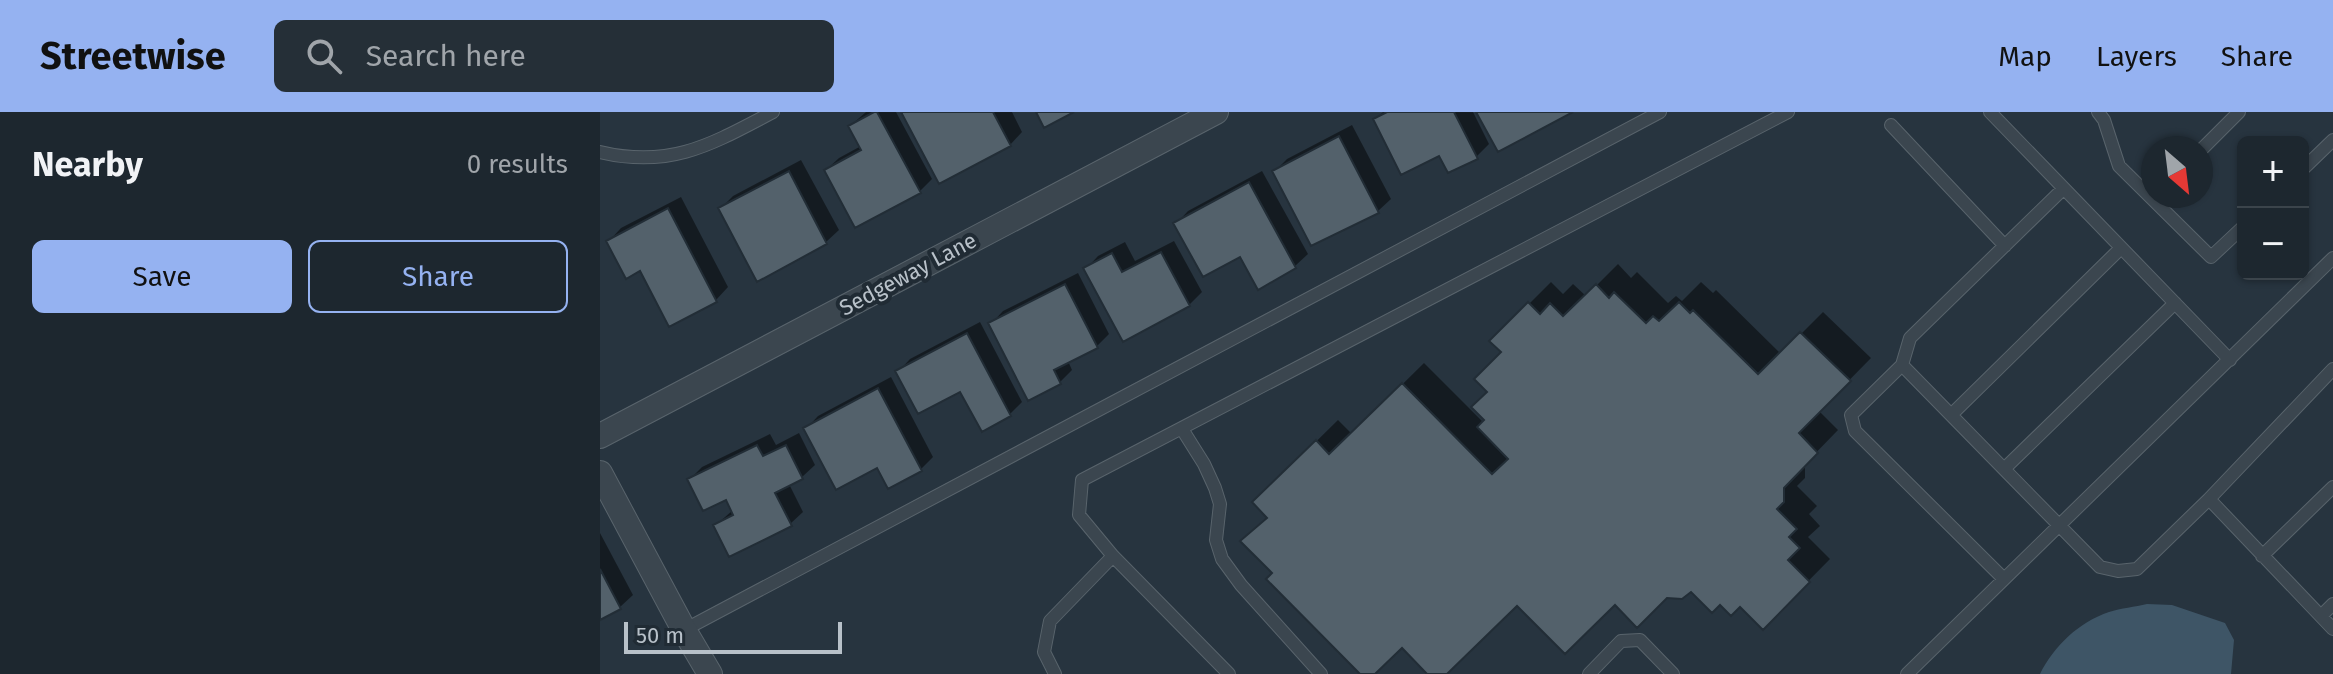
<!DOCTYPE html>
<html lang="en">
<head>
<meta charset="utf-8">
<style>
	:root { --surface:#1d272f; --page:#252f37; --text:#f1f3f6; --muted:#a0a5aa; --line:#3b444b; --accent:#95b2f1 }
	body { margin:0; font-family:"Fira Sans",sans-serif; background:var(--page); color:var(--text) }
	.controls { position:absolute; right:24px; top:24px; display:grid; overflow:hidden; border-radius:12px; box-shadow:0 2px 6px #0004 }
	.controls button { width:72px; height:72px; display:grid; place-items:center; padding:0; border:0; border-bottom:2px solid var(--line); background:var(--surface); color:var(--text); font:40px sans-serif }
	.compass { position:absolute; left:1541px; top:24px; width:72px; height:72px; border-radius:50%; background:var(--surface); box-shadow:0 2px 6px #0004; rotate:152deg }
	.scale { position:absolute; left:24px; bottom:20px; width:218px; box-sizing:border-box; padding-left:8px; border:4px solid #b8c1c9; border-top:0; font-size:22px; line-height:28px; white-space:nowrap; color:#b8c1c9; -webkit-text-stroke:6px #202b34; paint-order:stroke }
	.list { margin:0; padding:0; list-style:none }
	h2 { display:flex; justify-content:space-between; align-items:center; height:104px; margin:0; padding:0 32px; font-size:34px }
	h2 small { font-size:26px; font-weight:400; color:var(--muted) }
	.actions { display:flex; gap:16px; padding:24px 32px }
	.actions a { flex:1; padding:18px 0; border:2px solid var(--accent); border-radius:12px; text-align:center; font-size:28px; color:var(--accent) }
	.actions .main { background:var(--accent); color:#111 }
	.icon { flex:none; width:44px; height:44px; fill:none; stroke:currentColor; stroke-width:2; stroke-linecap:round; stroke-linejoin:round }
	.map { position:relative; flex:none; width:1733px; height:562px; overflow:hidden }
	header { display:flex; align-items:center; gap:48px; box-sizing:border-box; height:112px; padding:0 40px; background:var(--accent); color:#111 }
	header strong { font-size:38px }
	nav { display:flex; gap:44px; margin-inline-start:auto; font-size:28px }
	.search { width:560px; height:72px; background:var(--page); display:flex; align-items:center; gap:20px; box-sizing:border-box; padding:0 28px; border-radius:12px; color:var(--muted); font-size:30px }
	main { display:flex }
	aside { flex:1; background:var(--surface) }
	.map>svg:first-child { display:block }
	.water { fill:#3e5566 }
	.shadow { fill:#0007 }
	.building { fill:#53616b; stroke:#222d36; stroke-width:2 }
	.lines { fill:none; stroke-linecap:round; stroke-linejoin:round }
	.lane-casing { stroke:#59646c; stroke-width:14 }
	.street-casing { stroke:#59646c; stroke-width:26 }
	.lane { stroke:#3b464f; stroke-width:12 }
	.street { stroke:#3b464f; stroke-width:24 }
	.labels { text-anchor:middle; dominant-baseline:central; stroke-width:8; stroke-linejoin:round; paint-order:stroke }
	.street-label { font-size:22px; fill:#b8c1c9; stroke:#202b34 }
</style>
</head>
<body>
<header>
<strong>Streetwise</strong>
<div class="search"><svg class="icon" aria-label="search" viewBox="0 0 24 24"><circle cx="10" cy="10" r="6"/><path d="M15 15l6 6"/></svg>Search here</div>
<nav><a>Map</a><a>Layers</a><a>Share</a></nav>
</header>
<main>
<aside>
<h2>Nearby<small>0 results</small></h2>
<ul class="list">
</ul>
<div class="actions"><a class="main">Save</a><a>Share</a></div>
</aside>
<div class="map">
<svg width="1733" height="562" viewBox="0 0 1733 562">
	<rect width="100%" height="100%" fill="#27343f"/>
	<!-- water -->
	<path class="water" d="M 1547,492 L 1572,493 L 1625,511 L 1634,528 L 1631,562 L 1440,562 C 1454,534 1479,510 1509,500 C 1521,496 1535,495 1547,492 Z"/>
	<!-- shadow -->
	<path class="shadow" d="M 266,0 L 296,0 L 332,67 L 319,80 L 226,58 L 239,46 L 261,34 L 250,14 Z
		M 303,0 L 412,0 L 422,20 L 410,33 Z
		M 783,0 L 873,0 L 889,32 L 876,45 L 840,41 L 776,7 Z
		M 752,13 L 791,87 L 778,99 L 712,131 L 675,59 L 687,47 Z
		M 201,48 L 239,118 L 226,130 L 158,167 L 120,97 L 133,84 Z
		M 662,59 L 708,142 L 695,154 L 659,175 L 641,142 L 576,112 L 588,99 Z
		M 81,85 L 128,175 L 116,188 L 41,157 L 9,129 L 21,116 Z
		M 574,129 L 602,180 L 589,193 L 486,157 L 498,144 L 525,130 L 535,149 Z
		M 1018,152 L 1031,166 L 1037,160 L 1068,191 L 1076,184 L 1082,189 L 1101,170 L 1113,181 L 1116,178 L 1181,242 L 1223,200 L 1271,246 L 1219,299 L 1238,318 L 1205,352 L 1205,366 L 1197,374 L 1217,394 L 1209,402 L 1220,414 L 1208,425 L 1230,447 L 1163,515 L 1140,492 L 1120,490 L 1091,477 L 1015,490 L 917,491 L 844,562 L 830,562 L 802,534 L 773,562 L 762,562 L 675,461 L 643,429 L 668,404 L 676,369 L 738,308 L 752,322 L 824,251 L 884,311 L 890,279 L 903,240 L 892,229 L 951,170 L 963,182 L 973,172 L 986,184 Z
		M 478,161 L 509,222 L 497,234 L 468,249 L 472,258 L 460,270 L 391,212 L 403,199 Z
		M 380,210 L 422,290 L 410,302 L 361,277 L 298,260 L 310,247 Z
		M 291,265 L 333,345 L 321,357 L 278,353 L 206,317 L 218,304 Z
		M 199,321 L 215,353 L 202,365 L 189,372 L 203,400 L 190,412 L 116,413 L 133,398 L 127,385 L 89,368 L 102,355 L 170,322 L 176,333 Z
		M 0,421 L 33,483 L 20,495 L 0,506 Z"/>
	<!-- building -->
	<path class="building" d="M 274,0 L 277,0 L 321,81 L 255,116 L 224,58 L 261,38 L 248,14 Z
		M 301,0 L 393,0 L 411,34 L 339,72 Z
		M 436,0 L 474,0 L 444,16 Z
		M 787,0 L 854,0 L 878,47 L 848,61 L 839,44 L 801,63 L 773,7 Z
		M 876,0 L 973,0 L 898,40 Z
		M 739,24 L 779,101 L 711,134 L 672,59 Z
		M 189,59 L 227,132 L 157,170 L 118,96 Z
		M 649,70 L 696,156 L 658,178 L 640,145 L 603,165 L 573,111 Z
		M 68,96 L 117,190 L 69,215 L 40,159 L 26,167 L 6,129 Z
		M 561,140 L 590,194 L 523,230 L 483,156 L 512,141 L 522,160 Z
		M 465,172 L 498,236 L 454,258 L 461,272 L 428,289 L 388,211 Z
		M 996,172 L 1009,186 L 1014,180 L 1046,211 L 1053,204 L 1059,209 L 1079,190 L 1090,201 L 1093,198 L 1158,262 L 1200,220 L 1251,269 L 1199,321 L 1218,341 L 1184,376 L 1184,390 L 1177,397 L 1197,417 L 1189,425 L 1200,436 L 1188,448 L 1210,470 L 1163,518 L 1140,495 L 1131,504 L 1120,493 L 1112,501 L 1091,480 L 1082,487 L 1067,486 L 1037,516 L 1015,493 L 965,542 L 917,494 L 847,562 L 827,562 L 802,536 L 775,562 L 760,562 L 666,467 L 672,461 L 640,429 L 667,406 L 652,390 L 716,328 L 729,342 L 802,271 L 892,362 L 908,347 L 877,315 L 884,308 L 871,295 L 887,280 L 874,267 L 901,240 L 889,229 L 928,190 L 940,202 L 950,191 L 963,204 Z
		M 367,221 L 411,304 L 382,320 L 360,280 L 318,302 L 295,259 Z
		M 278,276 L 322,359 L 288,377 L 277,356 L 236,378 L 203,316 Z
		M 157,333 L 163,344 L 186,333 L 203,367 L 175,381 L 192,414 L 129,445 L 113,413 L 133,403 L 126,388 L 103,399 L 87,367 Z
		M 0,457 L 21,497 L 0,508 Z"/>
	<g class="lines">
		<!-- lane casing -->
		<g class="lane-casing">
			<path id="lane" d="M 1390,0 L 1630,248
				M 1498,0 L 1504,8 L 1519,54 L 1611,145 L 1643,115
				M 1291,13 L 1405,134
				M 1601,38 L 1639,0
				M 0,40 C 71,57 112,32 173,0
				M 1703,57 L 1733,28
				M 1302,253 L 1500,455 L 1518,459 L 1537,457 L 1609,387 L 1733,517
				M 1351,303 L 1521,136
				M 582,317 L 604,352 L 615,376 L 620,392 L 616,428 L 622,447 L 641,473 L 721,562
				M 1404,357 L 1575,191
				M 1609,387 L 1733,257
				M 1662,444 L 1733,375
				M 1404,467 L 1255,319 L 1251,303 L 1302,253 L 1310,226 L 1463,77
				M 1721,504 L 1733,492
				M 84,518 L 1060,0
				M 455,562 L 444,540 L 450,509 L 513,444
				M 629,562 L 513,444 L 479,403 L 482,368 L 1188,0
				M 989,562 L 1021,529 L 1040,528 L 1073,562
				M 1307,562 L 1733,146"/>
		</g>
		<!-- street casing -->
		<g class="street-casing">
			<path id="street" d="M 0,324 L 616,0
				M 0,361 L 84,518 L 110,562"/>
		</g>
		<!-- lane -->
		<use href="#lane" class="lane"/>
		<!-- street -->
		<use href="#street" class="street"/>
	</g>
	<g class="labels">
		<!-- street labels -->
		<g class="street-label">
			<text transform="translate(308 162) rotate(-28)">Sedgeway Lane</text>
		</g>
	</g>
</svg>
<div class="controls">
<button>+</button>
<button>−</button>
</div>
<svg class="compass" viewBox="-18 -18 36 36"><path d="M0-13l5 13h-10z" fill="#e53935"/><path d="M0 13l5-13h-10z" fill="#a0a5aa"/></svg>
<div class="scale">50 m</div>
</div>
</main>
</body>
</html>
